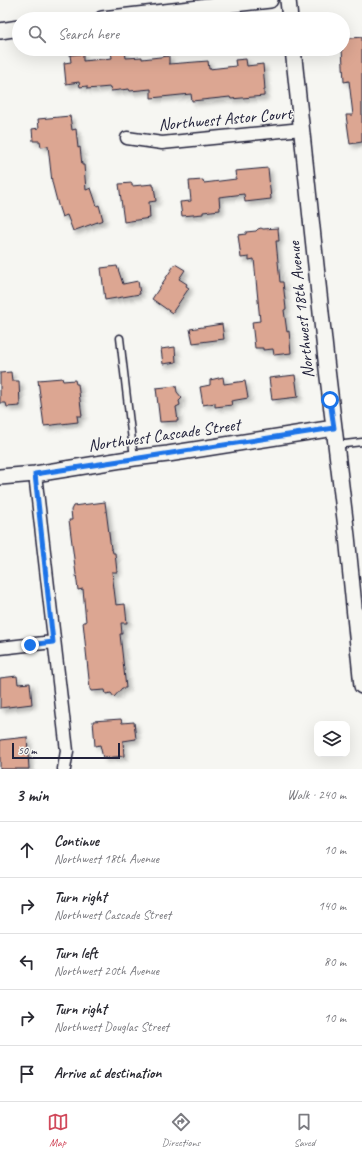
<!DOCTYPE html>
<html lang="en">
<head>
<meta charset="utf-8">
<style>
	:root { --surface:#fff; --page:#f2f2f3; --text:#2b2b33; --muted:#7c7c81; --line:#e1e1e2; --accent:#d1495b }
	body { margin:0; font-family:Caveat,sans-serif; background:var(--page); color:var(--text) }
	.controls { position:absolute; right:12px; bottom:12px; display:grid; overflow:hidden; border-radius:8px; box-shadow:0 4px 16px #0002 }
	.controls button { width:36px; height:36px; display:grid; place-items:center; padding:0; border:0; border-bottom:1px solid var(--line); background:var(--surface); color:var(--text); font:20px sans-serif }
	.scale { position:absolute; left:12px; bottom:10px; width:108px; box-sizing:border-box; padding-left:4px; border:2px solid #22223b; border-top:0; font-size:11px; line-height:14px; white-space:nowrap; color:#22223b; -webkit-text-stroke:3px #f6f6f2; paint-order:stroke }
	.stop { position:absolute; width:12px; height:12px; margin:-9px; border:3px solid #1a73e8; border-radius:50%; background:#fff }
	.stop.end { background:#1a73e8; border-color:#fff; box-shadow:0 1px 4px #0008 }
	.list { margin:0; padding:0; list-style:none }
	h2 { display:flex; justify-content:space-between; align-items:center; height:52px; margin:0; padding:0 16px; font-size:17px }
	h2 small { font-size:13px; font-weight:400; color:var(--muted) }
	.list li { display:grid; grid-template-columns:26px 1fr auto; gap:12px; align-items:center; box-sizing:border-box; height:56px; padding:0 16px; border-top:1px solid var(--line) }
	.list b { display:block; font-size:15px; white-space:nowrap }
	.list p { margin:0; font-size:13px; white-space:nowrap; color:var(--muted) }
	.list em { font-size:13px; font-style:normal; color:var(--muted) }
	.icon { flex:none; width:22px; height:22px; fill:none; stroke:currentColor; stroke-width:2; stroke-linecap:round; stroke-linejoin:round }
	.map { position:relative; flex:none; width:362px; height:769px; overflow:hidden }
	.search { position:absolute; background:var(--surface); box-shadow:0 4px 16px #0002; left:12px; right:12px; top:12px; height:44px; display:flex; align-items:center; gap:10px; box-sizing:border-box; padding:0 14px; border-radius:22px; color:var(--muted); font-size:15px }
	.sheet { height:332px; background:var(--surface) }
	nav { display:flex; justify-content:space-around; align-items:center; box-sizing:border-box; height:56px; border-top:1px solid var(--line); background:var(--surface); font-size:11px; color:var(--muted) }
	nav a { display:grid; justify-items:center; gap:2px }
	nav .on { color:var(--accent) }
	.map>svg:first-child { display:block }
	.building { fill:#dca692; stroke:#22223b; filter:url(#shadow) }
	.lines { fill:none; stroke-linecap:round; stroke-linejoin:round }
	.service-casing { stroke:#22223b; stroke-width:9 }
	.minor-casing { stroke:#22223b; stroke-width:15 }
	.tertiary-casing { stroke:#22223b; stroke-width:18 }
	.service { stroke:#f6f6f2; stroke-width:6 }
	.minor { stroke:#f6f6f2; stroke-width:12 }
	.tertiary { stroke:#f6f6f2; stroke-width:15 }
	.route { stroke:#1a73e8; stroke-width:5 }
	.labels { text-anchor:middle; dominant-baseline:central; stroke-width:3; stroke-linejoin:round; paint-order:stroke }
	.street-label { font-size:17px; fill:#22223b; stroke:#f6f6f2 }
</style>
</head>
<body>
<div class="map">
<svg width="362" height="769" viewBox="0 0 362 769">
	<defs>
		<filter id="shadow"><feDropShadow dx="3.5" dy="3.5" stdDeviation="2" flood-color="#0004"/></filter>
	</defs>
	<rect width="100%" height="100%" fill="#f6f6f2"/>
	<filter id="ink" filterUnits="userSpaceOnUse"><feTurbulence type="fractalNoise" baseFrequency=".025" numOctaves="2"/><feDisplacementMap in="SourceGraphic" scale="8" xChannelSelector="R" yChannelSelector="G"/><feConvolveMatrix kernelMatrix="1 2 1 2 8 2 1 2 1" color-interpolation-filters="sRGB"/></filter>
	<g filter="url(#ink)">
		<!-- building -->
		<path class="building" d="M 362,37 L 362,142 L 350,144 L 346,115 L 353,115 L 349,81 L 344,82 L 342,49 L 343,49 L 343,39 Z
			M 125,51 L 126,58 L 142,57 L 142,59 L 169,56 L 169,64 L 208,61 L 209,69 L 236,66 L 235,60 L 246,59 L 247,66 L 263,64 L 265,90 L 264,90 L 264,96 L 231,99 L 230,97 L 192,101 L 191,94 L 151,98 L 151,89 L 130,91 L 129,89 L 111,91 L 110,87 L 87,89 L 87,86 L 80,87 L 79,82 L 66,84 L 64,63 L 71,62 L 70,55 L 83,54 L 83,61 L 112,58 L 111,52 Z
			M 70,116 L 72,130 L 76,129 L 78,148 L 80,147 L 82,165 L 84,165 L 86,190 L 91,188 L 97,206 L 99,205 L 103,220 L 73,231 L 67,215 L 62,217 L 58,205 L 52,182 L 48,146 L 41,147 L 40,141 L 33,141 L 32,129 L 39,128 L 38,119 Z
			M 268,168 L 271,199 L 245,202 L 244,194 L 219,197 L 220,210 L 203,212 L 203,214 L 182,216 L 180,202 L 191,201 L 189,181 L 203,180 L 204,183 L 236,179 L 235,171 Z
			M 132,183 L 132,186 L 153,184 L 153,186 L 154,186 L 156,201 L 149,202 L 150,218 L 124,222 L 119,184 Z
			M 261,228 L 263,229 L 278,228 L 279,241 L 276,241 L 280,282 L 283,282 L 286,309 L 284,310 L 287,332 L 289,331 L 291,353 L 274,355 L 273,349 L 263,350 L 263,348 L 255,348 L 252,322 L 260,321 L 254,259 L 249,260 L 249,257 L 241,258 L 238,235 L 246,234 L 246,232 L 256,231 L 258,229 Z
			M 175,264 L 185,270 L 179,279 L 187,284 L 186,286 L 189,288 L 172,313 L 152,299 Z
			M 117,266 L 123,284 L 138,281 L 140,294 L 105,300 L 101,268 Z
			M 222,324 L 224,339 L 193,343 L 190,329 Z
			M 175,347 L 176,362 L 163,364 L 161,349 Z
			M 11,372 L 12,381 L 19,381 L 20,406 L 7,407 L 6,403 L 0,403 L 0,373 Z
			M 295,375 L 298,397 L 272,400 L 269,378 Z
			M 223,377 L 224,384 L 245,381 L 248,398 L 231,401 L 232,405 L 215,407 L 215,403 L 203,405 L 200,387 L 210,385 L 210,380 Z
			M 62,378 L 63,381 L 75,380 L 76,384 L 78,384 L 82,416 L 77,416 L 78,422 L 44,426 L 38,380 Z
			M 176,386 L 177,392 L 182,398 L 179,401 L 180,405 L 176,407 L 178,421 L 160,422 L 156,388 Z
			M 105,502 L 111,549 L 112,549 L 113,553 L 115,553 L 117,572 L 112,572 L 116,605 L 125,604 L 127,623 L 121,623 L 122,634 L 120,634 L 126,688 L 122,688 L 114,697 L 111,693 L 106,694 L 105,690 L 91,691 L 90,689 L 83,622 L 86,622 L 83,589 L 78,590 L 69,520 L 72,520 L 71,510 L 73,506 Z
			M 17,676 L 18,684 L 30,683 L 32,704 L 0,708 L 0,678 Z
			M 121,719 L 122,723 L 134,722 L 136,739 L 123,741 L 124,756 L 103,758 L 100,745 L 95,746 L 93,721 Z
			M 27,737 L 29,769 L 0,769 L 0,740 Z"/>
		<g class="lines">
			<!-- service casing -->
			<g class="service-casing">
				<path id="service" d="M 120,338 L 134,458
					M 336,445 L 362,442"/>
			</g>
			<!-- minor casing -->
			<g class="minor-casing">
				<path id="minor" d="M 127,138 L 162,143 L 302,129
					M 35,474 L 67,751 L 64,769
					M 0,648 L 53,642"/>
			</g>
			<!-- tertiary casing -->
			<g class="tertiary-casing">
				<path id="tertiary" d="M 288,0 L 290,19
					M 102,19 L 270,0
					M 0,31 L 19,28
					M 293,49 L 327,369 L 347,536 L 362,686
					M 0,477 L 35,474 L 134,458 L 168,454 L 334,428"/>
			</g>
			<!-- service -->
			<use href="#service" class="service"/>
			<!-- minor -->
			<use href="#minor" class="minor"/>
			<!-- tertiary -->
			<use href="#tertiary" class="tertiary"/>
		</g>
	</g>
	<g class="lines" filter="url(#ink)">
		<!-- route -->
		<path class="route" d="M 30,645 L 53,642 L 35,474 L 334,428 L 330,400"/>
	</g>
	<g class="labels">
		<!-- street labels -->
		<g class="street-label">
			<text transform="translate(225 119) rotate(-5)">Northwest Astor Court</text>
			<text transform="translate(301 310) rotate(-96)">Northwest 18th Avenue</text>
			<text transform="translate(164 435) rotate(-8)">Northwest Cascade Street</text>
		</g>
	</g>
</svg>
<div class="controls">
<button><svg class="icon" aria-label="layers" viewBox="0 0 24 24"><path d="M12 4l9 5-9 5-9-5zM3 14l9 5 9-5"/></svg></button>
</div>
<div class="scale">50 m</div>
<div class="stop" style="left:330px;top:400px"></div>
<div class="stop end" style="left:30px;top:645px"></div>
<div class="search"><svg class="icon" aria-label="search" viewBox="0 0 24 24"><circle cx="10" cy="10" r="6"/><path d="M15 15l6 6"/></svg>Search here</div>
</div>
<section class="sheet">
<h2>3 min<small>Walk · 240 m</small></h2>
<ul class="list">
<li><svg class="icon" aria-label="ahead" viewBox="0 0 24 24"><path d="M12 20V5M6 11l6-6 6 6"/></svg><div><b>Continue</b><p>Northwest 18th Avenue</p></div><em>10 m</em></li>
<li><svg class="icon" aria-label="right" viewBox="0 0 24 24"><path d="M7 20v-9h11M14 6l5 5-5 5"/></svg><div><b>Turn right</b><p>Northwest Cascade Street</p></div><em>140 m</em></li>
<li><svg class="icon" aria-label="left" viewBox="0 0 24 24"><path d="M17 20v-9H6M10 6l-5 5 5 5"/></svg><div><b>Turn left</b><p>Northwest 20th Avenue</p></div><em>80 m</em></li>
<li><svg class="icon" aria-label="right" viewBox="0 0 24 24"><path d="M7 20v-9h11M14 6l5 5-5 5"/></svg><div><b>Turn right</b><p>Northwest Douglas Street</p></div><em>10 m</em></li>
<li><svg class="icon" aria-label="arrive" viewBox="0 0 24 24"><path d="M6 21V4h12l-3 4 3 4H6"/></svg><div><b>Arrive at destination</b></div></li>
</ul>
</section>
<nav>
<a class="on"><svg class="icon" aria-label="map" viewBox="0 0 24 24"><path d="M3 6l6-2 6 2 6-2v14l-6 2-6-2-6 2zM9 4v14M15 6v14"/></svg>Map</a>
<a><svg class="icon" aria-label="directions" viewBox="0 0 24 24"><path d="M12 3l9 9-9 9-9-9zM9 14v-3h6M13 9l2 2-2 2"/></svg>Directions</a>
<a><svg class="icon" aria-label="saved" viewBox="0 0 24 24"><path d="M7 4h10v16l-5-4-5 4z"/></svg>Saved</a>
</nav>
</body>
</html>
